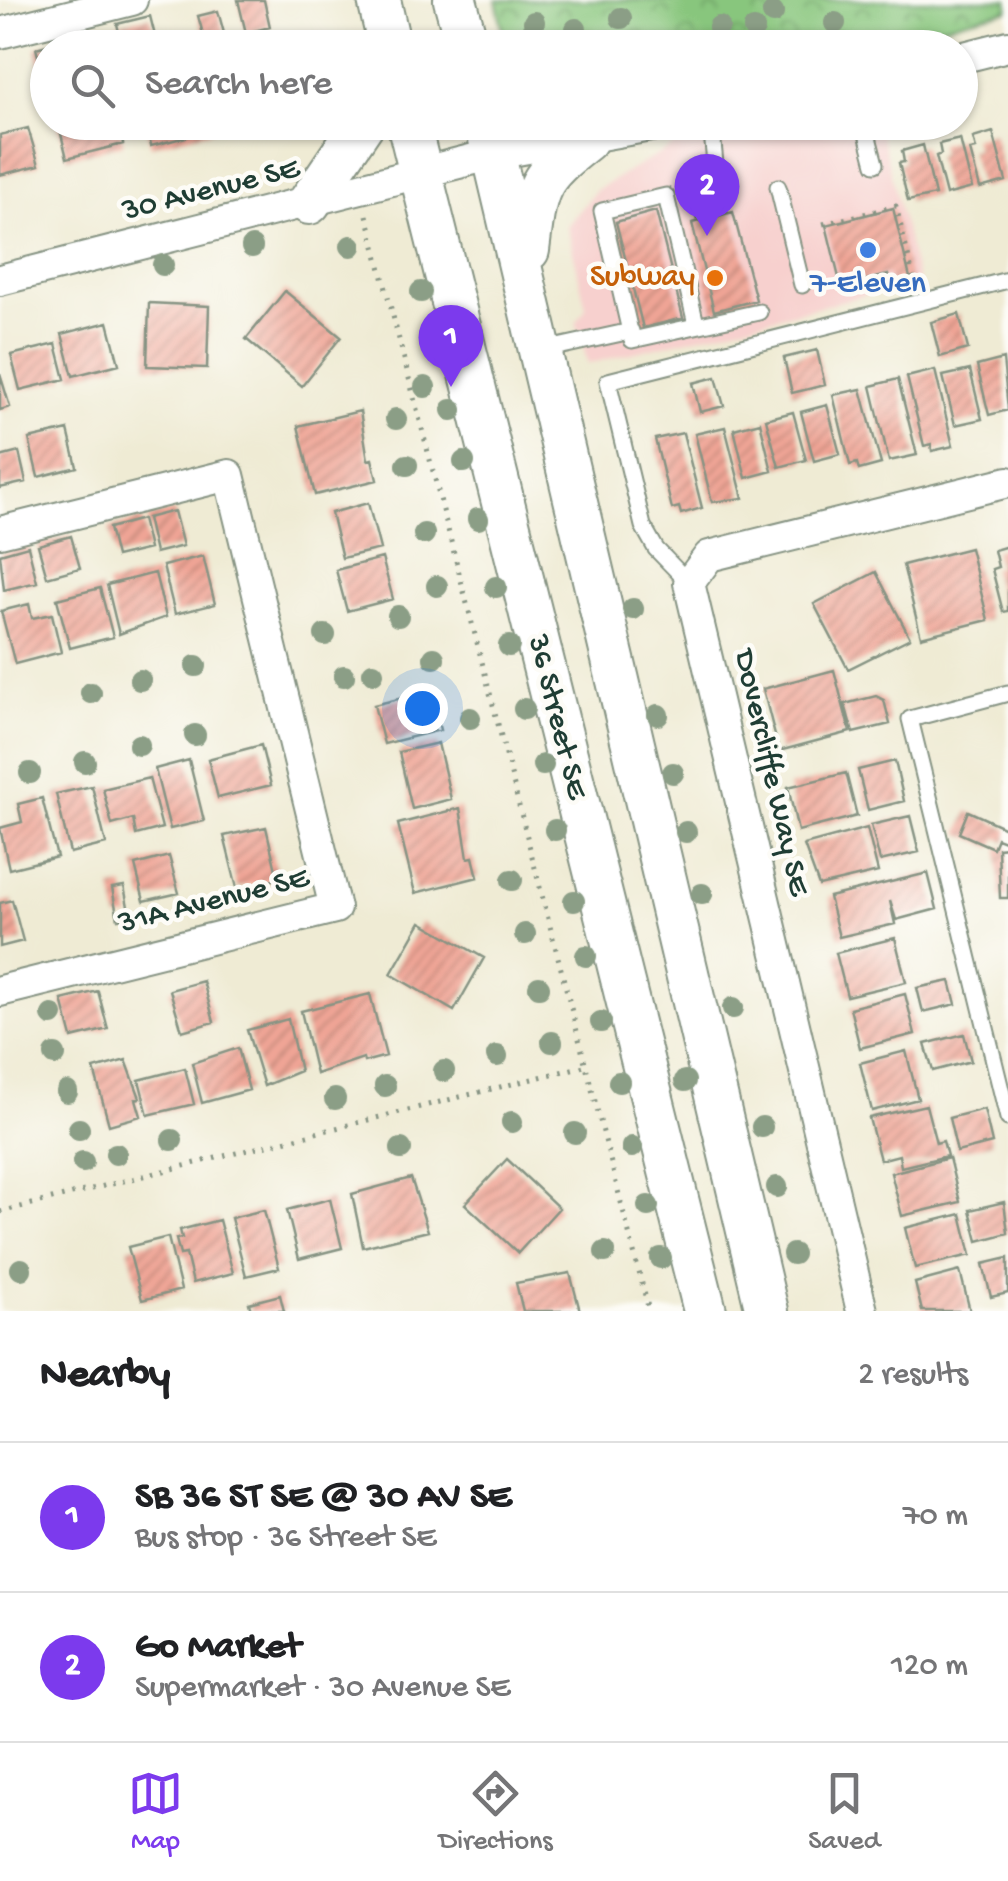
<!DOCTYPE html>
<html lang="en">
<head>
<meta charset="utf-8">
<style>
	:root { --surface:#fff; --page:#f6f6f6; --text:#202124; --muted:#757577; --line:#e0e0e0; --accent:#7c3aed }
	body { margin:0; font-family:"Gochi Hand",sans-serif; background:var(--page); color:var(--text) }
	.you { position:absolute; left:422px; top:708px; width:35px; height:35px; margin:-25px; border:8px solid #fff; border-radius:50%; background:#1a73e8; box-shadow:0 0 0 15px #1a73e833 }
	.badge { display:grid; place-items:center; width:65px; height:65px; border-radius:50%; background:var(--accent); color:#fff; font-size:32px; font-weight:700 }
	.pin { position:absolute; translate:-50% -82px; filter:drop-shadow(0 2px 5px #0008) }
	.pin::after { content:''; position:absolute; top:52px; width:35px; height:30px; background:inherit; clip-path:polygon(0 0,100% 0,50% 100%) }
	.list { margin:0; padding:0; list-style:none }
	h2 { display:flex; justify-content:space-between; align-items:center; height:130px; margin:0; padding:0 40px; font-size:42px }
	h2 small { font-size:32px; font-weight:400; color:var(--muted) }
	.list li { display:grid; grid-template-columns:65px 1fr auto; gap:30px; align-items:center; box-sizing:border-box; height:150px; padding:0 40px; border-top:2px solid var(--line) }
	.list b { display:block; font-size:38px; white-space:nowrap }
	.list p { margin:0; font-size:32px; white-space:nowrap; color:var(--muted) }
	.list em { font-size:32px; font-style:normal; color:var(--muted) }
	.icon { flex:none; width:55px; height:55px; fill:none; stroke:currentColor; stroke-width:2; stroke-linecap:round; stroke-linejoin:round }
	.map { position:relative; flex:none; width:1008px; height:1311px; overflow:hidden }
	.search { position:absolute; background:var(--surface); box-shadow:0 2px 8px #0004; left:30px; right:30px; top:30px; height:110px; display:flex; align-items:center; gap:25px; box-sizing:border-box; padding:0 35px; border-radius:55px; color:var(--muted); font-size:38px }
	.sheet { height:430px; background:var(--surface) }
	nav { display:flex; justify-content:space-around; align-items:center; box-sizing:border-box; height:140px; border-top:2px solid var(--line); background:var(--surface); font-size:28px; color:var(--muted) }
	nav a { display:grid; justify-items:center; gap:5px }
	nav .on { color:var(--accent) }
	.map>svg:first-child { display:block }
	.built { fill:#f7d0ce }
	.park { fill:url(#park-crowns); stroke:#548258; stroke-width:2.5 }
	.building { fill:url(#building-hatch) }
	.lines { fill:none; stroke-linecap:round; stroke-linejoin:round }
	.service-casing { stroke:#879484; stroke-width:19 }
	.minor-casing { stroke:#879484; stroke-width:34 }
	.secondary-casing { stroke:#879484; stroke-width:46 }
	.path { stroke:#879484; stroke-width:5; stroke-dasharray:2.5 8; stroke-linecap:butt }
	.service { stroke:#fff; stroke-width:15 }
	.minor { stroke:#fff; stroke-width:30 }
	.secondary { stroke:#fff; stroke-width:42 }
	.tree { fill:#8b9e86 }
	.shop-dot { fill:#3f7fe0; stroke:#fdfcf7; stroke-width:4 }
	.food-dot { fill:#e8710a; stroke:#fdfcf7; stroke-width:4 }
	.labels { text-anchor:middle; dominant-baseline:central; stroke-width:9; stroke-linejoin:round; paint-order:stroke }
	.street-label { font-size:32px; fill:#1f3d34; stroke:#fdfcf7 }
	.food-label { font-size:32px; fill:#c56008; stroke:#fdfcf7; text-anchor:end }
	.shop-label { font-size:32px; fill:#366cbe; stroke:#fdfcf7 }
</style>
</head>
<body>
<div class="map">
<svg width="1008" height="1311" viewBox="0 0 1008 1311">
	<defs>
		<pattern id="park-crowns" width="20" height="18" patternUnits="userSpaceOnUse" patternTransform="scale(2.5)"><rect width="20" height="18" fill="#88c67d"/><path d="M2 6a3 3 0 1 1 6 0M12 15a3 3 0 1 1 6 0" fill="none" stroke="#6fa267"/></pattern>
		<pattern id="building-hatch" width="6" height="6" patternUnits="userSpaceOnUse" patternTransform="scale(2.5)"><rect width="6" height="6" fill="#f0a596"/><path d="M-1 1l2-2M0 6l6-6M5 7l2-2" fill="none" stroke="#c2887b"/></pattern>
	</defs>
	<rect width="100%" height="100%" fill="#fdfcf7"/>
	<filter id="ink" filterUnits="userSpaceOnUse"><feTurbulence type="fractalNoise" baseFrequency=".01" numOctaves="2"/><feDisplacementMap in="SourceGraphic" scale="20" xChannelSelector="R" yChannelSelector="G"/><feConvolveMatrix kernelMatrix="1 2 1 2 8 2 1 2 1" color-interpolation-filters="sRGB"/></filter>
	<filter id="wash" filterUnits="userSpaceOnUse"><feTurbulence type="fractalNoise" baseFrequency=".0048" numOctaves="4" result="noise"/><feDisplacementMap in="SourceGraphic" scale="40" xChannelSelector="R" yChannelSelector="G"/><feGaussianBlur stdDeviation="2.25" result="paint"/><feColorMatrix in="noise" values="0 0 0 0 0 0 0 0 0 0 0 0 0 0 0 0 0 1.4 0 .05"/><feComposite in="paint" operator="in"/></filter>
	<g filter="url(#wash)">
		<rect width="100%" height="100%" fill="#efebd4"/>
		<!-- built -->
		<path class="built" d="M 832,123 L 878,123 L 918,282 L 588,364 L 576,322 L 586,308 L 567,226 L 596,190 L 675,145 Z"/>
		<!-- park -->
		<path class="park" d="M 496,0 L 1008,0 L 1008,10 L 856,47 L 507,48 Z"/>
		<g id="blocks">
			<!-- building -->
			<path class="building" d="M 238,0 L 264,0 L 270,27 L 246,33 Z
				M 218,11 L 228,48 L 207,48 L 198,16 Z
				M 150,16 L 158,48 L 123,48 L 117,24 Z
				M 96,32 L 100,48 L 48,48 L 46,88 L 36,48 Z
				M 58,122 L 120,122 L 123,144 L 67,158 Z
				M 145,122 L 211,122 L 213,130 L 151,146 Z
				M 28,128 L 39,165 L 0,175 L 0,135 Z
				M 993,132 L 1006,181 L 980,188 L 970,150 L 976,149 L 973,138 Z
				M 960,139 L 972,188 L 946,195 L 936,156 L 941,154 L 939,144 Z
				M 923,145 L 935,195 L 908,201 L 899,163 L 904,162 L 902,151 Z
				M 893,208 L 911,282 L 890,287 L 888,275 L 841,286 L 826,225 Z
				M 656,211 L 683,318 L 643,328 L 616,222 Z
				M 733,212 L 756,300 L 714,311 L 692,223 Z
				M 285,291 L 341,337 L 302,386 L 246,339 Z
				M 149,303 L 209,306 L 207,368 L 147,366 Z
				M 959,314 L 968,349 L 940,357 L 931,322 Z
				M 108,322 L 119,364 L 73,376 L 62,334 Z
				M 56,344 L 65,379 L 20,390 L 11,355 Z
				M 817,350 L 825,385 L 792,393 L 784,358 Z
				M 1003,359 L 1008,410 L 989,415 L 977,366 Z
				M 935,370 L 953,446 L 932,451 L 931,444 L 924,446 L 907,377 Z
				M 970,370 L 982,419 L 955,425 L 943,376 Z
				M 0,374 L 10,407 L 0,410 Z
				M 716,377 L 724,406 L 700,412 L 693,383 Z
				M 898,379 L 917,455 L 889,461 L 871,386 Z
				M 861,389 L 881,464 L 859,470 L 857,463 L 850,465 L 833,395 Z
				M 827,405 L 840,454 L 814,461 L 801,412 Z
				M 360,411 L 368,460 L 372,459 L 377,480 L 315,495 L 298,426 Z
				M 793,412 L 806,460 L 779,467 L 766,419 Z
				M 760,422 L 772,471 L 746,478 L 734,429 Z
				M 725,427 L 743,498 L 712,502 L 695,434 Z
				M 68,430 L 77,467 L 38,477 L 29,439 Z
				M 683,433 L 702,508 L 681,514 L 679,507 L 672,509 L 655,439 Z
				M 19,452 L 26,482 L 0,488 L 0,457 Z
				M 368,503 L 380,549 L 342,558 L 331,513 Z
				M 174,511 L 183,546 L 155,553 L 147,518 Z
				M 142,519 L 149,549 L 116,557 L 109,528 Z
				M 71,536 L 80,568 L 47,577 L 38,545 Z
				M 28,546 L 37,582 L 4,590 L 0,554 Z
				M 1008,546 L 1008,611 L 1003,612 L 992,569 L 998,567 L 994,550 Z
				M 970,548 L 988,620 L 921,637 L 903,565 Z
				M 203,556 L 215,604 L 175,614 L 163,566 Z
				M 382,558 L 393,599 L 347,611 L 336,570 Z
				M 876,572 L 910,638 L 848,669 L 814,604 Z
				M 155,573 L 166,617 L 119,634 L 107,585 Z
				M 100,588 L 113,637 L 70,648 L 57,599 Z
				M 29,604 L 32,618 L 52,614 L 61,652 L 15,664 L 1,611 Z
				M 834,670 L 850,732 L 779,751 L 763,689 Z
				M 431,691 L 440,730 L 384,744 L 374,705 Z
				M 876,696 L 884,700 L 890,724 L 853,733 L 845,704 Z
				M 438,743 L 451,799 L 412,809 L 399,752 Z
				M 261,745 L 271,785 L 218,798 L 208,759 Z
				M 189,760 L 204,821 L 170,829 L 155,769 Z
				M 895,761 L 904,801 L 868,810 L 858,770 Z
				M 846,773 L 857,816 L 798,831 L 788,787 Z
				M 149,778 L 162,828 L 136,835 L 133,819 L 112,825 L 103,789 Z
				M 92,786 L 106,844 L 70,853 L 56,794 Z
				M 42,798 L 57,857 L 9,869 L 0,828 L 22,822 L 18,804 Z
				M 460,808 L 468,858 L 473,857 L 478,877 L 415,893 L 398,824 Z
				M 968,811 L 1008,829 L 1007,842 L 997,838 L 993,848 L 959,833 Z
				M 910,816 L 919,852 L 880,861 L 871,825 Z
				M 266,827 L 278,879 L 237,888 L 224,836 Z
				M 867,828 L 878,872 L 819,886 L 804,845 Z
				M 1008,847 L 1008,898 L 1000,898 L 998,848 Z
				M 169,856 L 179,893 L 144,901 L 135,865 Z
				M 928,873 L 937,909 L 896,920 L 890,901 L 895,924 L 839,937 L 829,897 Z
				M 124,886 L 130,917 L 118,919 L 112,888 Z
				M 12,900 L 23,941 L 0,947 L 0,903 Z
				M 421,922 L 484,958 L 454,1011 L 391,974 Z
				M 895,938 L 906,982 L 847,996 L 836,953 Z
				M 203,981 L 214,1022 L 182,1031 L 170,990 Z
				M 950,981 L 956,1004 L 923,1012 L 917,988 Z
				M 98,991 L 108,1029 L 72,1038 L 62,1000 Z
				M 370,994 L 386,1056 L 364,1062 L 363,1058 L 316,1074 L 301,1011 Z
				M 905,994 L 915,1034 L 860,1048 L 850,1008 Z
				M 288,1019 L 300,1071 L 264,1086 L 247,1030 Z
				M 964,1034 L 971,1061 L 933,1071 L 925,1044 Z
				M 238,1048 L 249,1090 L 202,1103 L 192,1063 Z
				M 906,1051 L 918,1099 L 872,1111 L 860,1063 Z
				M 126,1060 L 140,1098 L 136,1099 L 141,1116 L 109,1125 L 94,1069 Z
				M 185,1068 L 194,1104 L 148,1115 L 139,1080 Z
				M 926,1105 L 936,1143 L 943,1141 L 947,1156 L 901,1167 L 899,1155 L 880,1160 L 869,1118 Z
				M 984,1109 L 992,1143 L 957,1152 L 949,1118 Z
				M 949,1158 L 960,1202 L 902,1216 L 891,1173 Z
				M 507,1159 L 559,1208 L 518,1253 L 465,1204 Z
				M 411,1178 L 428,1231 L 363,1247 L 352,1194 Z
				M 330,1199 L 342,1248 L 299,1259 L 287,1210 Z
				M 1004,1202 L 1008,1233 L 978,1241 L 970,1210 Z
				M 264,1210 L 279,1268 L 246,1276 L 231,1218 Z
				M 961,1214 L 971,1255 L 915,1268 L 905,1228 Z
				M 219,1220 L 233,1273 L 193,1283 L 186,1254 L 180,1255 L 176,1239 L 182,1238 L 180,1230 Z
				M 168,1237 L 181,1290 L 142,1300 L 128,1247 Z
				M 1008,1258 L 1008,1293 L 991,1297 L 983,1264 Z
				M 960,1271 L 970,1311 L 922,1311 L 915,1283 Z
				M 570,1273 L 580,1311 L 523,1311 L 516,1283 Z
				M 280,1295 L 284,1311 L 251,1311 L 249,1303 Z"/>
		</g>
	</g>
	<g filter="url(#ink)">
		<use href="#blocks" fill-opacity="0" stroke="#879484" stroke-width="2.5"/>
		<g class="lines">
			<!-- service casing -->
			<g class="service-casing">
				<path id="service" d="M 711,122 L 716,174
					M 864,122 L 875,164
					M 778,187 L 802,285
					M 696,324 L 666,196 L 602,211 L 632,340 L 759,312
					M 544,350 L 631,331
					M 689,583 L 656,549 L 643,526 L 608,381 L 1008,280
					M 1008,693 L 910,719 L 1008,1118"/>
			</g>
			<!-- minor casing -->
			<g class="minor-casing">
				<path id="minor" d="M 0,33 L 132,0
					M 960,58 L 1008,46
					M 0,280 L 494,154 L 673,122
					M 0,532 L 229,475 L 335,908 L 0,991
					M 862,1311 L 689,583 L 709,556 L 1008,482"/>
			</g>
			<!-- secondary casing -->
			<g class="secondary-casing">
				<path id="secondary" d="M 379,0 L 390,48
					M 455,0 L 468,48
					M 408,122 L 705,1311
					M 486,122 L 767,1311
					M 309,203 L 364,122
					M 528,250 C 536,187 535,180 586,140"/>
			</g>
			<!-- path -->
			<path class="path" d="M 367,215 L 649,1311
				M 695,218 L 728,210
				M 823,224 L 896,206 L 914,280
				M 0,1212 L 588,1065"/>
			<!-- service -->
			<use href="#service" class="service"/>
			<!-- minor -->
			<use href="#minor" class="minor"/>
			<!-- secondary -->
			<use href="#secondary" class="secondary"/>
		</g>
		<!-- trees -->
		<g class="tree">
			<circle cx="773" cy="13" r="11"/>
			<circle cx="621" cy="18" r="11"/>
			<circle cx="534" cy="22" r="11"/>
			<circle cx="835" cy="23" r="11"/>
			<circle cx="719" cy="27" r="11"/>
			<circle cx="576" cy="29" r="11"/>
			<circle cx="754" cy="29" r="11"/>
			<circle cx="351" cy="246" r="11"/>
			<circle cx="252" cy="247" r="11"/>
			<circle cx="163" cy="265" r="11"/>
			<circle cx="421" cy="292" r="11"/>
			<circle cx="425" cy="387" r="11"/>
			<circle cx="452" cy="410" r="11"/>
			<circle cx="396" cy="419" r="11"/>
			<circle cx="464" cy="462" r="11"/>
			<circle cx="407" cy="465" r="11"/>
			<circle cx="478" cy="519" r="11"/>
			<circle cx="424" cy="534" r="11"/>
			<circle cx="437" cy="586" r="11"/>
			<circle cx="496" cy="587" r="11"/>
			<circle cx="633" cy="609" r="11"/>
			<circle cx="398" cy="616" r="11"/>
			<circle cx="325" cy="635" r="11"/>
			<circle cx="509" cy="646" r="11"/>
			<circle cx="434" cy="658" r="11"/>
			<circle cx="196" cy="666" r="11"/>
			<circle cx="373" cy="673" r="11"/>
			<circle cx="344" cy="676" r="11"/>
			<circle cx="140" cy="680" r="11"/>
			<circle cx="91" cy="693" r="11"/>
			<circle cx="524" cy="709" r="11"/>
			<circle cx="658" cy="715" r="11"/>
			<circle cx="470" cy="718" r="11"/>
			<circle cx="195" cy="735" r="11"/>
			<circle cx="139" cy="745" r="11"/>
			<circle cx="85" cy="762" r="11"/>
			<circle cx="543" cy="765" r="11"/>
			<circle cx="30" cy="773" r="11"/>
			<circle cx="673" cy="773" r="11"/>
			<circle cx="555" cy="830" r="11"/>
			<circle cx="686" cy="832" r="11"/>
			<circle cx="512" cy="880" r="11"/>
			<circle cx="702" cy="894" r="11"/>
			<circle cx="574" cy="901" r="11"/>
			<circle cx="525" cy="934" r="11"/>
			<circle cx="586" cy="956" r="11"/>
			<circle cx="539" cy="987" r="11"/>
			<circle cx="733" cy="1008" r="11"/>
			<circle cx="52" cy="1015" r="11"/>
			<circle cx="601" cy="1022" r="11"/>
			<circle cx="552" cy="1042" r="11"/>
			<circle cx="55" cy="1055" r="11"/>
			<circle cx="497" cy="1056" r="11"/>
			<circle cx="444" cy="1071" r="11"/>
			<circle cx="685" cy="1081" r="11"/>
			<circle cx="619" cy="1082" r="11"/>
			<circle cx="385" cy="1086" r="11"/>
			<circle cx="67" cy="1092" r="11"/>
			<circle cx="335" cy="1099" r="11"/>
			<circle cx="512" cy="1122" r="11"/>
			<circle cx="762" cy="1127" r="11"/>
			<circle cx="79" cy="1129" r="11"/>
			<circle cx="575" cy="1133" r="11"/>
			<circle cx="172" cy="1140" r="11"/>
			<circle cx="632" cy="1147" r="11"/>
			<circle cx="401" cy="1149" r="11"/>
			<circle cx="116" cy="1154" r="11"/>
			<circle cx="83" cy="1162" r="11"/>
			<circle cx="777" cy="1187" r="11"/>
			<circle cx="648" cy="1206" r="11"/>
			<circle cx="605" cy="1252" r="11"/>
			<circle cx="793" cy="1254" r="11"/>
			<circle cx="661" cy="1258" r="11"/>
			<circle cx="21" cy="1269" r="11"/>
		</g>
	</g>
	<!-- markers -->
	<circle class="shop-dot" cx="868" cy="250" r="10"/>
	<circle class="food-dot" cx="715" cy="278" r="10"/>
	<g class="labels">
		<!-- street labels -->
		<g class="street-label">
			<text transform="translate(211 191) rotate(-14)">30 Avenue SE</text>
			<text transform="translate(556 717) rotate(76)">36 Street SE</text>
			<text transform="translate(770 773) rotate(77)">Dovercliffe Way SE</text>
			<text transform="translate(214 902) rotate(-14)">31A Avenue SE</text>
		</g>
		<!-- food labels -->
		<g class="food-label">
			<text x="695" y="278">Subway</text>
		</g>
		<!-- shop labels -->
		<g class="shop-label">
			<text x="868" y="285">7-Eleven</text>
		</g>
	</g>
</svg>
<div class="you"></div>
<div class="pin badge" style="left:451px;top:387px">1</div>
<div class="pin badge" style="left:707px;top:236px">2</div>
<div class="search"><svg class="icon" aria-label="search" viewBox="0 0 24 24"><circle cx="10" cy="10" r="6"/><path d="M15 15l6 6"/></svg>Search here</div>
</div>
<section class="sheet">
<h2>Nearby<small>2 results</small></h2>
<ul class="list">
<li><span class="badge">1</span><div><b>SB 36 ST SE @ 30 AV SE</b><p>Bus stop · 36 Street SE</p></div><em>70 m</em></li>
<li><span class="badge">2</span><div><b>Go Market</b><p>Supermarket · 30 Avenue SE</p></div><em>120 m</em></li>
</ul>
</section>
<nav>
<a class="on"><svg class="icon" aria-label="map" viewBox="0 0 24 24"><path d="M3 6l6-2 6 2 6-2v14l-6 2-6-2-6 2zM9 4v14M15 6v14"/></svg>Map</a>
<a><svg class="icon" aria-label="directions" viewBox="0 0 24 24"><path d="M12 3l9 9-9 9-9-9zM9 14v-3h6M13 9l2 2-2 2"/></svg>Directions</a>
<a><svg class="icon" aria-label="saved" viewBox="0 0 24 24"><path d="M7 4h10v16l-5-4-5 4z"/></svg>Saved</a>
</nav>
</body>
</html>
